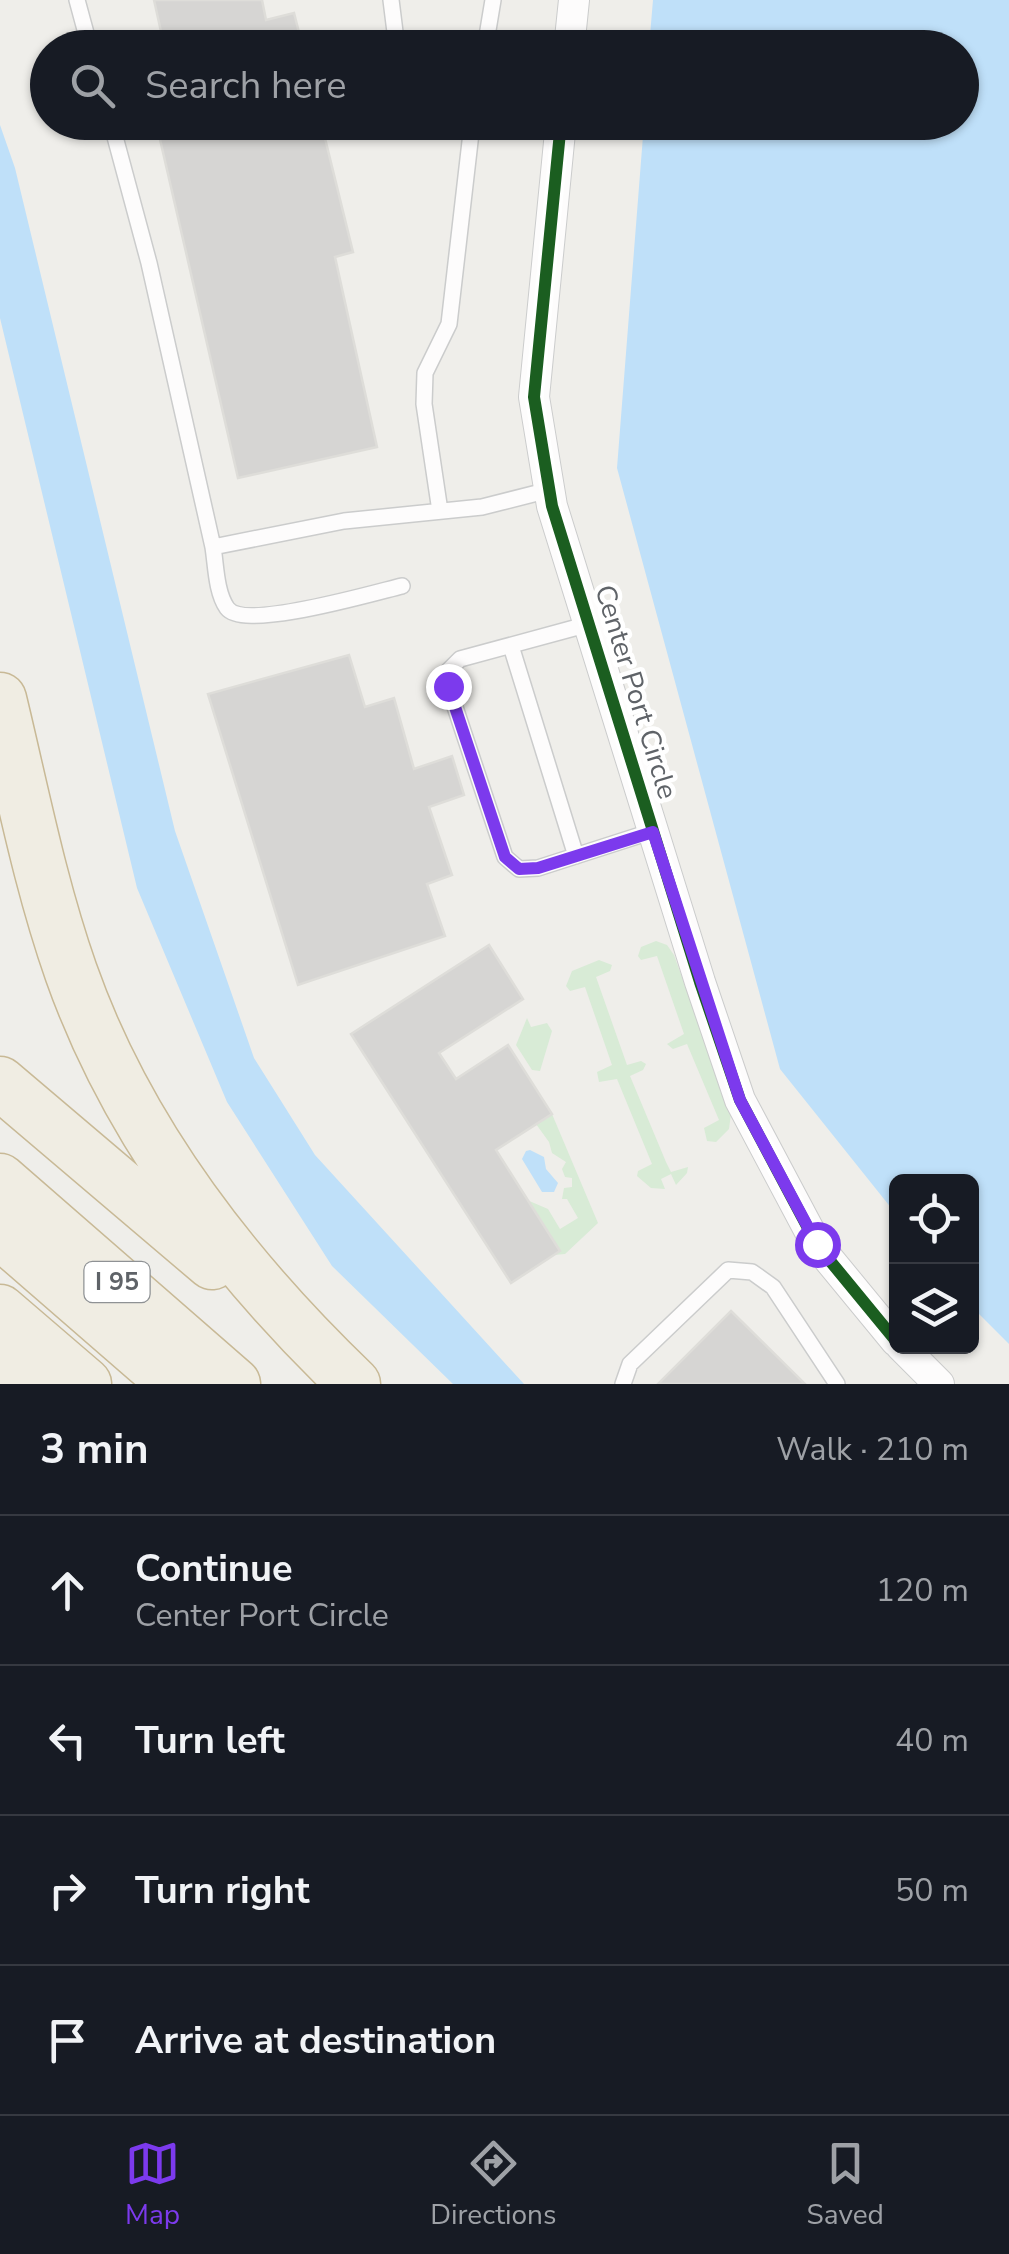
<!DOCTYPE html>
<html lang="en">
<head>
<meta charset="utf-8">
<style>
	:root { --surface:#171b24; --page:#20242c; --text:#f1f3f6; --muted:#9ea1a6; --line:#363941; --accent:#7c3aed }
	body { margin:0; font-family:"Nunito Sans",sans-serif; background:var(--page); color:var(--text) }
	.controls { position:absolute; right:30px; bottom:30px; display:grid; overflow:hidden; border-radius:15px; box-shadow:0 2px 8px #0004 }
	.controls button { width:90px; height:90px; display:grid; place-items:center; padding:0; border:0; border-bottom:2px solid var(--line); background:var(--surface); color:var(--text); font:50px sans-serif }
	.stop { position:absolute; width:30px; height:30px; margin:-22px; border:8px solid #7c3aed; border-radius:50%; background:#fff }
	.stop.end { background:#7c3aed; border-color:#fff; box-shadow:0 2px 10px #0008 }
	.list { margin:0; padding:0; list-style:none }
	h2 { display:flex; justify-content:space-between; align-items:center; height:130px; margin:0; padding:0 40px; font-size:42px }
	h2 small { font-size:32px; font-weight:400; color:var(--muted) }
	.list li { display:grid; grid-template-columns:65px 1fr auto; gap:30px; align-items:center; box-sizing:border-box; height:150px; padding:0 40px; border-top:2px solid var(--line) }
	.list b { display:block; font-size:38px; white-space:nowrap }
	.list p { margin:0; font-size:32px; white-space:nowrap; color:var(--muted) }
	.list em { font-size:32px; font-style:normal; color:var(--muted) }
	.icon { flex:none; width:55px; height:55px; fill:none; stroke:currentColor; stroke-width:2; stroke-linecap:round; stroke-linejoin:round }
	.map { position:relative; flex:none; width:1009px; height:1384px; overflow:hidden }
	.search { position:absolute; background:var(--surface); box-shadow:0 2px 8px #0004; left:30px; right:30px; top:30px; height:110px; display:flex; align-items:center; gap:25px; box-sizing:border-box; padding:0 35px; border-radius:55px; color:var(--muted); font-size:38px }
	.sheet { height:730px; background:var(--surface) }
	nav { display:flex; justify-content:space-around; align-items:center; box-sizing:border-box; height:140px; border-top:2px solid var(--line); background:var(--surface); font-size:28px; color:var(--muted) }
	nav a { display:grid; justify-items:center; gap:5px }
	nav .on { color:var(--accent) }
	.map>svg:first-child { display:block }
	.green { fill:#d8ebd6 }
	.water { fill:#bfe0f9 }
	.building { fill:#d6d5d3; stroke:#deddd9; stroke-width:2.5 }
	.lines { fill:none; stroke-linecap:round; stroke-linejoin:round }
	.lane-casing { stroke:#cbcccc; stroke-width:18 }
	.street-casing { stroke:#cbcccc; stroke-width:32 }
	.highway-casing { stroke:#c8b996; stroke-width:55 }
	.lane { stroke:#fdfcfc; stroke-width:15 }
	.street { stroke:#fdfcfc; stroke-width:30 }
	.highway { stroke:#f0ede3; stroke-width:52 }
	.cycleway-casing { stroke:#fff; stroke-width:19 }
	.cycleway { stroke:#1b5e20; stroke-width:12 }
	.route { stroke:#7c3aed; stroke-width:12 }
	.labels { text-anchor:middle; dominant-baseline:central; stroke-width:9; stroke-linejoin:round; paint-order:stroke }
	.shield { fill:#fff; stroke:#8f9295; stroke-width:2.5 }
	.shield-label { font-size:25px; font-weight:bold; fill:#5f6368 }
	.street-label { font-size:28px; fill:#5f6368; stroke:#fff }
</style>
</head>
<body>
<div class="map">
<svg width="1009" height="1384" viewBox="0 0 1009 1384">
	<rect width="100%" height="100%" fill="#efeeea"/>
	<!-- green -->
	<path class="green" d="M 656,941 L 667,945 L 674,955 L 731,1114 L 729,1129 L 716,1142 L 707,1141 L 704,1128 L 719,1120 L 687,1044 L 673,1049 L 667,1044 L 684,1034 L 657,956 L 641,960 L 638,956 L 641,947 Z
		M 599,960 L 612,965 L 610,971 L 596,977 L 627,1065 L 641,1061 L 646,1064 L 643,1070 L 630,1076 L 666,1162 L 671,1172 L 688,1167 L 687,1173 L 676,1185 L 671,1174 L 661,1179 L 665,1189 L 651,1188 L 637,1176 L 638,1171 L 652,1164 L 617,1079 L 599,1082 L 597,1072 L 612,1065 L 585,987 L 570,991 L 566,986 L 572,971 Z
		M 527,1018 L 531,1027 L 547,1023 L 552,1031 L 540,1071 L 532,1070 L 516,1045 Z
		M 552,1114 L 598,1223 L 565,1254 L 554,1255 L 560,1250 L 527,1200 L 548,1209 L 560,1229 L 578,1218 L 567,1199 L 562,1199 L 564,1188 L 572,1187 L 572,1178 L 565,1177 L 562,1169 L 566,1162 L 552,1153 L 549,1142 L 536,1124 Z"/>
	<!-- water -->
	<path class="water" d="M 653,0 L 1009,0 L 1009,1344 L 972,1307 L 972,1182 L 896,1182 L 896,1214 L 780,1069 L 617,468 L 644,123 L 962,122 L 962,48 L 649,47 Z
		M 0,125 L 15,168 L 175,831 L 254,1058 L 315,1155 L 524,1384 L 453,1384 L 332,1266 L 227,1102 L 137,888 L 0,318 Z
		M 530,1150 L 544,1157 L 546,1169 L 558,1183 L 554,1192 L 542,1192 L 522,1159 L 526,1151 Z"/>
	<!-- building -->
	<path class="building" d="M 154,0 L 262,0 L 266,20 L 294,13 L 303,48 L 153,48 L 164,45 Z
		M 156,122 L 321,122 L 353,252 L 335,257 L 377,447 L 238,478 Z
		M 349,655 L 365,707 L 394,698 L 414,769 L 452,756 L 464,795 L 429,807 L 452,875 L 427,884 L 445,936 L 298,985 L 208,694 Z
		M 489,945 L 523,999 L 439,1053 L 456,1079 L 508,1045 L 552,1114 L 496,1150 L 560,1251 L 511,1283 L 351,1034 Z
		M 731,1311 L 805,1384 L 658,1384 Z"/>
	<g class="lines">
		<!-- lane casing -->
		<g class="lane-casing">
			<path id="lane" d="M 77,0 L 90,48
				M 391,0 L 397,48
				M 485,48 L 493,0
				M 111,122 L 149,263 L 213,547 L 344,521 L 482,507 L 549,490
				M 445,122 L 471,133 L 473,122
				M 440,511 L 424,404 L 425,373 L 449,324 L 471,133
				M 213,547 C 216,566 216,592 227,608 C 244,631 373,593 402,586
				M 589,624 L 460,659 L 448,671 L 448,686 L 505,857 L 519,869 L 538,868 L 653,831
				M 511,646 L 576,856
				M 623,1384 L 630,1364 L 728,1270 L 752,1272 L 773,1287 L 837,1384"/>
		</g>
		<!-- street casing -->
		<g class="street-casing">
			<path id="street" d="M 569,48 L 574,0
				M 561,122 L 534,397 L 552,506 L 700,982 L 740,1100 L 817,1245 L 896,1341
				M 901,1346 L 939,1384"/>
		</g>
		<!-- highway casing -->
		<g class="highway-casing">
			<path id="highway" d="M 0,699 C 22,790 40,884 71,972 C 127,1131 234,1269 354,1384
				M 0,1083 L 212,1263
				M 0,1180 L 234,1384
				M 0,1232 L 175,1384
				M 0,1311 L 85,1384
				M 0,1362 L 25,1384"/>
		</g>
		<!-- lane -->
		<use href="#lane" class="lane"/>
		<!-- street -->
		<use href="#street" class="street"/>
		<!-- highway -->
		<use href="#highway" class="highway"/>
		<!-- cycleway casing -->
		<g class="cycleway-casing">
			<path id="cycleway" d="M 561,122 L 534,397 L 552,506 L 700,982 L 740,1100 L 817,1245 L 896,1341"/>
		</g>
		<!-- cycleway -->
		<use href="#cycleway" class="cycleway"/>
	</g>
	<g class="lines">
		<!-- route -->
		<path class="route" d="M 448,686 L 505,857 L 519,869 L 538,868 L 653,832 L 740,1100 L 817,1244"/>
	</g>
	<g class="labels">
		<!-- shield labels -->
		<rect class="shield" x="84.5" y="1262" width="65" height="40" rx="8"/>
		<g class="shield-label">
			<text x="117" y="1282">I 95</text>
		</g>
		<!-- street labels -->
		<g class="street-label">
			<text transform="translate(636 692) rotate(73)">Center Port Circle</text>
		</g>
	</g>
</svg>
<div class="controls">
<button><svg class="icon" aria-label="locate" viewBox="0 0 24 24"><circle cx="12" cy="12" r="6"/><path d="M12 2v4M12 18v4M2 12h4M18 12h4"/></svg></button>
<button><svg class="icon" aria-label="layers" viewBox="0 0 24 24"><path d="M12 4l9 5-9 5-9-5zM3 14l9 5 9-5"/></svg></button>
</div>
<div class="stop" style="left:817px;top:1244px"></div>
<div class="stop end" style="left:448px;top:686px"></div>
<div class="search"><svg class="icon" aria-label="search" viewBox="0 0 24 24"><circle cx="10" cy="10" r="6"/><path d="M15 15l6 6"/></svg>Search here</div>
</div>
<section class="sheet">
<h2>3 min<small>Walk · 210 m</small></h2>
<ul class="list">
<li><svg class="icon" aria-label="ahead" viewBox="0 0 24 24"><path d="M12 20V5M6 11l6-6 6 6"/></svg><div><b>Continue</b><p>Center Port Circle</p></div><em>120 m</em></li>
<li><svg class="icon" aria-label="left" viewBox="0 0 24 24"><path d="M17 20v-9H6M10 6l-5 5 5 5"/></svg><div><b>Turn left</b></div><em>40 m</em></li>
<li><svg class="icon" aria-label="right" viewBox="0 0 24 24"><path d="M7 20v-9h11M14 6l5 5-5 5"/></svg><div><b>Turn right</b></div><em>50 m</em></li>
<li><svg class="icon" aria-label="arrive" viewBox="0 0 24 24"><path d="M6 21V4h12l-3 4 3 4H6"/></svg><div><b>Arrive at destination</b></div></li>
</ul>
</section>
<nav>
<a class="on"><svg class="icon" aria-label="map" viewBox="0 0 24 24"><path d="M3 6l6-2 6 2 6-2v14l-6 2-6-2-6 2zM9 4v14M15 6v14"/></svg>Map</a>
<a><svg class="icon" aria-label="directions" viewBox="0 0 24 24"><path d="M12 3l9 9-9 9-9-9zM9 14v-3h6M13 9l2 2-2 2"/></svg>Directions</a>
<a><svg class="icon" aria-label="saved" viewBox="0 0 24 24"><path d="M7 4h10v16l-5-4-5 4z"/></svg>Saved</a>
</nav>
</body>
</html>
